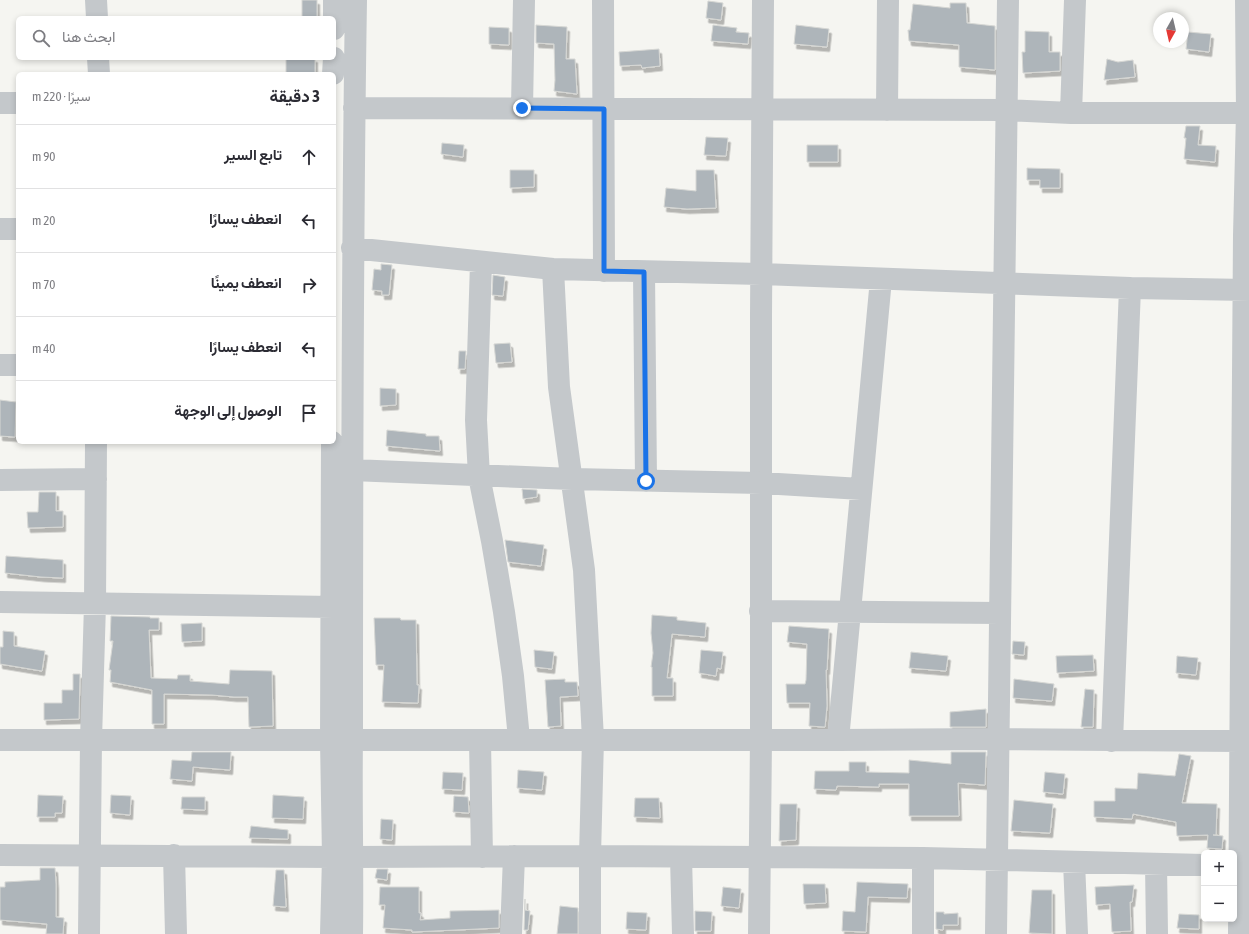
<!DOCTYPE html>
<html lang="ar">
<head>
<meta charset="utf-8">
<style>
	:root { --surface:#fff; --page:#f2f2f3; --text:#2b2b33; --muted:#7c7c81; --line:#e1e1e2 }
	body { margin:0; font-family:"Asap Condensed",Vazirmatn,sans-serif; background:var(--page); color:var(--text); direction:rtl }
	.controls { position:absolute; right:12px; bottom:12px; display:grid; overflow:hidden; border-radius:6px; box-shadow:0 2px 6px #0003 }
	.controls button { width:36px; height:36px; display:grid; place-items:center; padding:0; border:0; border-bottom:1px solid var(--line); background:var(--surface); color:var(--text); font:20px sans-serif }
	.compass { position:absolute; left:1153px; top:12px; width:36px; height:36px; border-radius:50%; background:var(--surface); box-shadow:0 2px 6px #0003; rotate:188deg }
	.stop { position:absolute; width:12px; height:12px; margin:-9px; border:3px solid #1a73e8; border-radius:50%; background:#fff }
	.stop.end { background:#1a73e8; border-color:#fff; box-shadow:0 1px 4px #0008 }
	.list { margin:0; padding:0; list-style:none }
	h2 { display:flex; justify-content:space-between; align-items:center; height:52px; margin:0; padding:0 16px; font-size:17px }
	h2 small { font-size:13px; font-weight:400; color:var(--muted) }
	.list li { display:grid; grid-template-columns:26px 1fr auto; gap:12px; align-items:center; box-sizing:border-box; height:64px; padding:0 16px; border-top:1px solid var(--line) }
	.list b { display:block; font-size:15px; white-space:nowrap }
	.list em { font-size:13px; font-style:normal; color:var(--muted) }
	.icon { flex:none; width:22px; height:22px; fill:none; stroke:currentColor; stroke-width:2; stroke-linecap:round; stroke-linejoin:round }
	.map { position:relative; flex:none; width:1249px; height:934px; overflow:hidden; direction:ltr }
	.search { position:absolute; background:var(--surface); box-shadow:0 2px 6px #0003; left:16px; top:16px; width:320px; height:44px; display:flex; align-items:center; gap:10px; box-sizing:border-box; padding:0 14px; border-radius:6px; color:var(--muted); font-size:15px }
	.panel { position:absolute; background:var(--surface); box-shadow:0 2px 6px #0003; left:16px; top:72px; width:320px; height:372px; border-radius:6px; direction:rtl }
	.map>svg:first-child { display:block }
	.building { fill:#aeb5ba; stroke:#d6d7d4; filter:url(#shadow) }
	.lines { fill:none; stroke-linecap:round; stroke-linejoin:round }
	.minor { stroke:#c4c8cb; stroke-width:22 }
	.route { stroke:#1a73e8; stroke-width:5 }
</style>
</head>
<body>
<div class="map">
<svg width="1249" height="934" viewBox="0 0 1249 934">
	<defs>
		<filter id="shadow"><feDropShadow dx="2.5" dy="4.5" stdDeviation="0" flood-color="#0004"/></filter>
	</defs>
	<rect width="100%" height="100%" fill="#f5f5f1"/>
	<!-- building -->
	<path class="building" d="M 302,0 L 317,0 L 317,18 L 302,18 Z
		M 708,1 L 723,3 L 721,20 L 706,18 Z
		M 950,3 L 966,3 L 967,23 L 995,26 L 995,70 L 959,67 L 959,45 L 909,41 L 908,30 L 910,30 L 913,4 L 950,8 Z
		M 536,25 L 567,27 L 566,59 L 575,59 L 577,94 L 554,91 L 555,80 L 554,44 L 536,43 Z
		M 713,25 L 737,28 L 736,32 L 749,33 L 748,44 L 711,41 Z
		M 796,25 L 829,29 L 827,47 L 794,44 Z
		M 489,27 L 509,28 L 509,45 L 489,44 Z
		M 1025,31 L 1049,32 L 1049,52 L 1060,52 L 1060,71 L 1023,73 L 1022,52 L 1025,52 Z
		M 1188,32 L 1211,34 L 1209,52 L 1186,49 Z
		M 659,49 L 660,66 L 642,68 L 641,65 L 620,66 L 619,52 Z
		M 286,58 L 315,58 L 315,74 L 286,74 Z
		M 1107,59 L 1118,62 L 1133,60 L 1135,77 L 1104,80 Z
		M 1186,126 L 1200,126 L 1198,145 L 1216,146 L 1215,162 L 1184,159 L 1186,138 L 1184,138 Z
		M 706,137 L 728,138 L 726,156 L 704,155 Z
		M 442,143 L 464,145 L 463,157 L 441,154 Z
		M 807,145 L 838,145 L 838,162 L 807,162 Z
		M 1027,168 L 1060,169 L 1060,188 L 1040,188 L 1040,180 L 1027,180 Z
		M 510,170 L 534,170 L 534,187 L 510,188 Z
		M 696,170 L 714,170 L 716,208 L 687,209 L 664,207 L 666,188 L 696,191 Z
		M 381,264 L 392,265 L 389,295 L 382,295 L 382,291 L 372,290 L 374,269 L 381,270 Z
		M 493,275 L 505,277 L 503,296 L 492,295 Z
		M 510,343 L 512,362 L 496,363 L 494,344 Z
		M 459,351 L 466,351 L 465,369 L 458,369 Z
		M 380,388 L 396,389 L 396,405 L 380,406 Z
		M 0,400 L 16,402 L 15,437 L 0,436 Z
		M 387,430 L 426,434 L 426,436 L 439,436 L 440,451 L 386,446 Z
		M 522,489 L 537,490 L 537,497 L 523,499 Z
		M 39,492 L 56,492 L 56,511 L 63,511 L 63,527 L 28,528 L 27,512 L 38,512 Z
		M 505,540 L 544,545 L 541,566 L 508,562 Z
		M 6,556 L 63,560 L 63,578 L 41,577 L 5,573 Z
		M 652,615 L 677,617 L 677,620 L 706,623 L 705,637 L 672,634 L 667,678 L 673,678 L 673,696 L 652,696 L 652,667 L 651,667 L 653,653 L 651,633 Z
		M 111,616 L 150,617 L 150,618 L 159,618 L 159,630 L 149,630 L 151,678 L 177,679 L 178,675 L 190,675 L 190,681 L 229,684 L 230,670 L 272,671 L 273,726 L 249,727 L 248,697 L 234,697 L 212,695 L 164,694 L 164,724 L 152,724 L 152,690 L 110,682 L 111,670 L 109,670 L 113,641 L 110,641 Z
		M 374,618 L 400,618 L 401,620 L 416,620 L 417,685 L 419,685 L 418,703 L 382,702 L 384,665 L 376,665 Z
		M 202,623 L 202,641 L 182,642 L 181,624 Z
		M 789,626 L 829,629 L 827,670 L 826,670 L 827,706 L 825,727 L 809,726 L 810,703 L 787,703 L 786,684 L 805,684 L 806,680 L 807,644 L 787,642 Z
		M 3,631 L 14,632 L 14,646 L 45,651 L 42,671 L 0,664 L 0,647 L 3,647 Z
		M 1013,641 L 1025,642 L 1024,655 L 1012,654 Z
		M 534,650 L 554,652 L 552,669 L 535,667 Z
		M 701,650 L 723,652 L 721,669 L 717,668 L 716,676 L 699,673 Z
		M 911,652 L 948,656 L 946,671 L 909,668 Z
		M 1093,655 L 1094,671 L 1057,673 L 1056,656 Z
		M 1177,656 L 1198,658 L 1196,675 L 1176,673 Z
		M 73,674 L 80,674 L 79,719 L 44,720 L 44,703 L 62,703 L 62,690 L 73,690 Z
		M 565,679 L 565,682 L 577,682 L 578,696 L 560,697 L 561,726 L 548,727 L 545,680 Z
		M 1014,679 L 1054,684 L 1052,701 L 1013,698 Z
		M 1085,689 L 1094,690 L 1093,727 L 1081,727 Z
		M 986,709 L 986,727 L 950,727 L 950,712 Z
		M 192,752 L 231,752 L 230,770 L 193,767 L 192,781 L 170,779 L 172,760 L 191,761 Z
		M 951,752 L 986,752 L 985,785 L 958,783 L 959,816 L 909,816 L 909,784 L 879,784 L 879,787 L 837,786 L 836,790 L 814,789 L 815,771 L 849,771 L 849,762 L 866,762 L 866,772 L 909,773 L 909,760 L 951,764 Z
		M 1179,754 L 1191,756 L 1182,803 L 1217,804 L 1216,835 L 1213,835 L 1223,836 L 1222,849 L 1207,848 L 1208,835 L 1177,836 L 1176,822 L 1133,814 L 1132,819 L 1094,817 L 1094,801 L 1115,801 L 1115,788 L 1137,789 L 1138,773 L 1175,776 Z
		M 518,770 L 544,772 L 542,790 L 517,788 Z
		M 443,772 L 463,773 L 462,790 L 442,789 Z
		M 1045,772 L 1065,774 L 1063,794 L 1043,792 Z
		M 38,795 L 63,796 L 62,813 L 55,813 L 55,817 L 37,817 Z
		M 111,795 L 131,796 L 130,815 L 110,813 Z
		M 273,795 L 304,797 L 303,819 L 272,818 Z
		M 454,796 L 468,797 L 469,813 L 453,812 Z
		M 182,797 L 205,797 L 205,810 L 181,809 Z
		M 635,798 L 659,798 L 660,818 L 634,817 Z
		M 1014,800 L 1053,804 L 1050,833 L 1011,831 Z
		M 780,804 L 797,804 L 796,840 L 779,841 Z
		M 381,819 L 393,820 L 392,840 L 380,839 Z
		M 251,826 L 288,830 L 288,839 L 249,838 Z
		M 40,868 L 55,868 L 56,884 L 56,917 L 64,918 L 63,934 L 46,934 L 47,924 L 0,920 L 0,887 L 5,887 L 5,882 L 40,880 Z
		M 377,869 L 388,869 L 387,880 L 375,878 Z
		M 276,870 L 284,870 L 286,907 L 273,906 Z
		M 857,882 L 908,884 L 907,898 L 868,897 L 866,932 L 842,931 L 843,911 L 855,912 Z
		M 803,884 L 825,884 L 826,903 L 804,904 Z
		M 1134,885 L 1132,902 L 1130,902 L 1131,931 L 1112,932 L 1110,904 L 1096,905 L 1095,887 Z
		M 380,887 L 419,887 L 419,913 L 421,913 L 420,920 L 450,918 L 450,911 L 499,910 L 499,928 L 412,932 L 412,930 L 383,928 L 385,905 L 379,905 Z
		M 723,887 L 741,889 L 739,908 L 721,906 Z
		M 1032,890 L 1052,890 L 1052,934 L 1029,933 Z
		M 525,899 L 525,910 L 530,911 L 528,930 L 524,930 Z
		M 560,906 L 578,908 L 578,934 L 557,934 Z
		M 695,911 L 712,912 L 711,931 L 695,931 Z
		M 627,912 L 647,913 L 646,930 L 626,929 Z
		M 936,912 L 944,912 L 944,914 L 958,913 L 958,925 L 943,925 L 943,930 L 936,929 Z
		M 1179,914 L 1199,915 L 1199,929 L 1177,928 Z"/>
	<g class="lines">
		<!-- minor -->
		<path class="minor" d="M 96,0 L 97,18
			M 603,0 L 604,271
			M 334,29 L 334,0
			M 98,58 L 99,74
			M 333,74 L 334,58
			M 0,103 L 18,103
			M 354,108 L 1006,110 L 1071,113 L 1249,113
			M 522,108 L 524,0
			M 887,110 L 888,0
			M 1071,113 L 1075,0
			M 0,229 L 18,229
			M 352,248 L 553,269 L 761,274 L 1130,288 L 1249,290
			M 481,263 L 476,420 L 479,476 L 492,541 L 504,612 L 513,676 L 519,739
			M 553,269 L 559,387 L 584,570 L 593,739 L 590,856 L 590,934
			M 644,272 L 646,481
			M 0,365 L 18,365
			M 352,470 L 572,479 L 761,483 L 861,489
			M 0,480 L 96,479
			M 0,602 L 332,607
			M 760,611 L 1000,613
			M 0,740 L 331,740
			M 352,740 L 838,740 L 998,739 L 1240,741
			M 480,740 L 482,857
			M 838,740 L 881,279
			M 1112,741 L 1130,288
			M 0,855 L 333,857
			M 174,855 L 176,934
			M 353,857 L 590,856 L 923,858 L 1204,865
			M 681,857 L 683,934
			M 1074,862 L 1077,934
			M 1156,864 L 1157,934
			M 89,934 L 91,740 L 95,604 L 96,442
			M 331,934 L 333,857 L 331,740 L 332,442
			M 352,934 C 353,868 351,803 352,737 C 352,491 352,246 356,0
			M 511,934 L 514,856
			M 759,934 L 761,739 L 761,317 L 763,0
			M 923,934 L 923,858
			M 996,934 L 1008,0
			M 1239,934 L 1244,235 L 1247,113 L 1246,0"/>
	</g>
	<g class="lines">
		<!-- route -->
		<path class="route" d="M 522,108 L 604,109 L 604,271 L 644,272 L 646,481"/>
	</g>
</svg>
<div class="controls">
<button>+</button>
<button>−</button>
</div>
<svg class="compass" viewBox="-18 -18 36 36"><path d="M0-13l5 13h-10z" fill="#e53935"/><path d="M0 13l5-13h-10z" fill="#7c7c81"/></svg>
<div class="stop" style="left:646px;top:481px"></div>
<div class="stop end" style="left:522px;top:108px"></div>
<div class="search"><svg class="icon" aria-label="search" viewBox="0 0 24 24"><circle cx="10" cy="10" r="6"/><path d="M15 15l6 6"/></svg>ابحث هنا</div>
<section class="panel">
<h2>3 دقيقة<small>سيرًا · 220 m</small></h2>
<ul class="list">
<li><svg class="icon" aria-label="ahead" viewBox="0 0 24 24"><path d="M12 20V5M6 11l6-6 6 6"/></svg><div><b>تابع السير</b></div><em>90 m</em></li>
<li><svg class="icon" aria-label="left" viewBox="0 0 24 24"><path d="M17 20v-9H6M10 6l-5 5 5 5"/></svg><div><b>انعطف يسارًا</b></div><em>20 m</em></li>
<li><svg class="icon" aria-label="right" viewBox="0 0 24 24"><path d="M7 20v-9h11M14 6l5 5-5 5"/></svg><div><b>انعطف يمينًا</b></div><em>70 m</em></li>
<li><svg class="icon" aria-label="left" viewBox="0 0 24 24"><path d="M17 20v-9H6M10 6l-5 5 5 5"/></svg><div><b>انعطف يسارًا</b></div><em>40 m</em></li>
<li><svg class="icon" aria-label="arrive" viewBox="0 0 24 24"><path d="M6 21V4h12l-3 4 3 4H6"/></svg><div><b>الوصول إلى الوجهة</b></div></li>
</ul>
</section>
</div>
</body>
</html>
